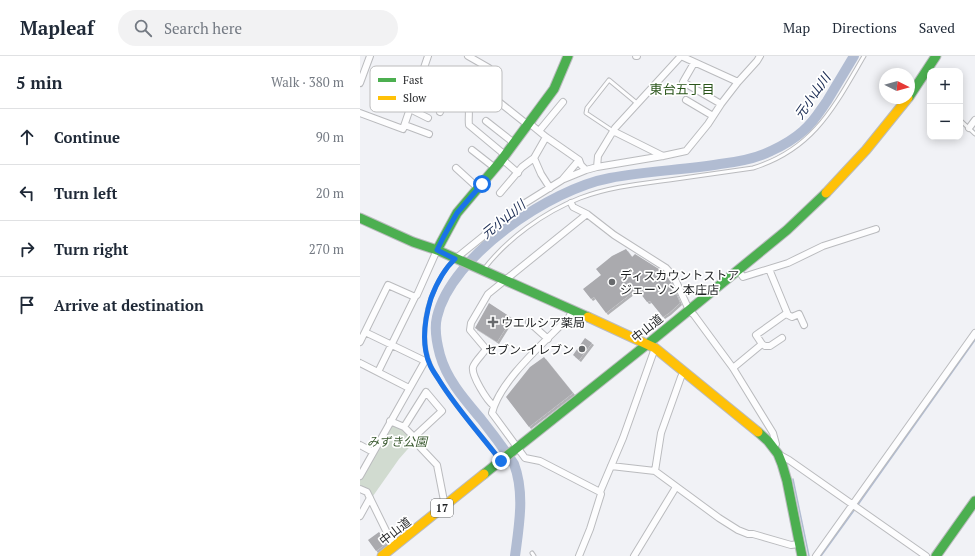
<!DOCTYPE html>
<html lang="en">
<head>
<meta charset="utf-8">
<style>
	:root { --surface:#fff; --page:#f2f2f3; --text:#1f2937; --muted:#747a83; --line:#e0e1e3 }
	body { margin:0; font-family:"PT Serif","Noto Sans JP",serif; background:var(--page); color:var(--text) }
	.controls { position:absolute; right:12px; top:12px; display:grid; overflow:hidden; border-radius:8px; box-shadow:0 2px 10px #0003 }
	.controls button { width:36px; height:36px; display:grid; place-items:center; padding:0; border:0; border-bottom:1px solid var(--line); background:var(--surface); color:var(--text); font:20px sans-serif }
	.compass { position:absolute; left:519px; top:12px; width:36px; height:36px; border-radius:50%; background:var(--surface); box-shadow:0 2px 10px #0003; rotate:95deg }
	.stop { position:absolute; width:12px; height:12px; margin:-9px; border:3px solid #1a73e8; border-radius:50%; background:#fff }
	.stop.end { background:#1a73e8; border-color:#fff; box-shadow:0 1px 4px #0008 }
	.list { margin:0; padding:0; list-style:none }
	h2 { display:flex; justify-content:space-between; align-items:center; height:52px; margin:0; padding:0 16px; font-size:17px }
	h2 small { font-size:13px; font-weight:400; color:var(--muted) }
	.list li { display:grid; grid-template-columns:26px 1fr auto; gap:12px; align-items:center; box-sizing:border-box; height:56px; padding:0 16px; border-top:1px solid var(--line) }
	.list b { display:block; font-size:15px; white-space:nowrap }
	.list em { font-size:13px; font-style:normal; color:var(--muted) }
	.icon { flex:none; width:22px; height:22px; fill:none; stroke:currentColor; stroke-width:2; stroke-linecap:round; stroke-linejoin:round }
	.map { position:relative; flex:none; width:615px; height:500px; overflow:hidden }
	header { display:flex; align-items:center; gap:24px; box-sizing:border-box; height:56px; padding:0 20px; background:var(--surface); border-bottom:1px solid var(--line) }
	header strong { font-size:19px }
	nav { display:flex; gap:22px; margin-inline-start:auto; font-size:14px }
	.search { width:280px; height:36px; background:var(--page); display:flex; align-items:center; gap:10px; box-sizing:border-box; padding:0 14px; border-radius:22px; color:var(--muted); font-size:15px }
	main { display:flex }
	aside { flex:1; background:var(--surface) }
	.map>svg:first-child { display:block }
	.green { fill:#d1dbd0 }
	.lines { fill:none; stroke-linecap:round; stroke-linejoin:round }
	.stream { stroke:#b1bcd2; stroke-width:1.5 }
	.river { stroke:#b1bcd2; stroke-width:10 }
	.building { fill:#aaaaae; filter:url(#shadow) }
	.lane-casing { stroke:#babbbe; stroke-width:5 }
	.street-casing { stroke:#babbbe; stroke-width:8 }
	.fast-casing { stroke:#babbbe; stroke-width:11 }
	.slow-casing { stroke:#babbbe; stroke-width:11 }
	.lane { stroke:#fdfdfe; stroke-width:3 }
	.street { stroke:#fdfdfe; stroke-width:6 }
	.fast { stroke:#4caf50; stroke-width:9 }
	.slow { stroke:#ffc107; stroke-width:9 }
	.route { stroke:#1a73e8; stroke-width:5 }
	.poi-dot { fill:#686a6d; stroke:#fff; stroke-width:1.5 }
	.labels { text-anchor:middle; dominant-baseline:central; stroke-width:3.5; stroke-linejoin:round; paint-order:stroke }
	.shield { fill:#fff; stroke:#626465; stroke-width:1 }
	.shield-label { font-size:11px; font-weight:bold; fill:#1f2123 }
	.poi-label { font-size:12px; fill:#1f2123; stroke:#fff; text-anchor:start }
	.street-label { font-size:12px; fill:#1f2123; stroke:#fff }
	.park-label { font-size:12px; font-style:italic; fill:#37572d; stroke:#fff }
	.neighbourhood-label { font-size:13px; fill:#2a551b; stroke:#fff }
	.water-label { font-size:13px; font-style:italic; fill:#172850; stroke:#fff }
	.key { fill:#fff; stroke:#bcbcbd; stroke-width:1 }
	.key-label { font-size:11px; fill:#1f2123 }
</style>
</head>
<body>
<header>
<strong>Mapleaf</strong>
<div class="search"><svg class="icon" aria-label="search" viewBox="0 0 24 24"><circle cx="10" cy="10" r="6"/><path d="M15 15l6 6"/></svg>Search here</div>
<nav><a>Map</a><a>Directions</a><a>Saved</a></nav>
</header>
<main>
<aside>
<h2>5 min<small>Walk · 380 m</small></h2>
<ul class="list">
<li><svg class="icon" aria-label="ahead" viewBox="0 0 24 24"><path d="M12 20V5M6 11l6-6 6 6"/></svg><div><b>Continue</b></div><em>90 m</em></li>
<li><svg class="icon" aria-label="left" viewBox="0 0 24 24"><path d="M17 20v-9H6M10 6l-5 5 5 5"/></svg><div><b>Turn left</b></div><em>20 m</em></li>
<li><svg class="icon" aria-label="right" viewBox="0 0 24 24"><path d="M7 20v-9h11M14 6l5 5-5 5"/></svg><div><b>Turn right</b></div><em>270 m</em></li>
<li><svg class="icon" aria-label="arrive" viewBox="0 0 24 24"><path d="M6 21V4h12l-3 4 3 4H6"/></svg><div><b>Arrive at destination</b></div></li>
</ul>
</aside>
<div class="map">
<svg width="615" height="500" viewBox="0 0 615 500">
	<defs>
		<filter id="shadow"><feDropShadow dx="2" dy="2" stdDeviation="0" flood-color="#0004"/></filter>
	</defs>
	<rect width="100%" height="100%" fill="#f1f2f6"/>
	<!-- green -->
	<path class="green" d="M 33,368 C 43,371 49,378 54,386 L 39,403 L 13,440 L 0,429 L 0,424 Z"/>
	<g class="lines">
		<!-- stream -->
		<path class="stream" d="M 433,423 L 449,500
			M 497,450 L 615,284
			M 461,500 L 495,453"/>
		<!-- river -->
		<path class="river" d="M 155,500 C 159,470 165,437 154,408 C 144,393 133,378 121,363 C 105,344 87,324 80,299 C 77,288 74,273 77,261 C 91,200 190,133 250,122 C 286,115 324,114 360,108 C 377,106 395,103 411,95 C 422,90 434,83 443,75 C 453,67 460,55 467,45 C 476,30 485,15 494,0"/>
	</g>
	<!-- building -->
	<path class="building" d="M 266,193 L 272,201 L 275,198 L 302,215 L 311,226 L 320,247 L 309,257 L 303,261 L 290,245 L 287,246 L 277,233 L 246,257 L 234,241 L 231,243 L 223,233 L 241,219 L 236,213 L 252,200 Z
		M 129,247 L 152,262 L 137,286 L 115,272 Z
		M 225,282 L 232,287 L 219,304 L 213,299 Z
		M 184,301 L 213,337 L 169,371 L 146,341 L 170,311 Z
		M 19,476 L 27,487 L 16,495 L 8,484 Z"/>
	<g class="lines">
		<!-- lane casing -->
		<g class="lane-casing">
			<path id="lane" d="M 600,64 L 615,78
				M 253,75 L 226,57 L 227,52 L 249,24 L 278,48
				M 95,203 C 84,213 75,231 70,245 C 64,263 62,290 70,308 C 72,314 76,319 79,324 C 96,352 120,377 140,404
				M 124,213 C 147,183 184,156 220,142 C 249,131 279,128 309,124 C 337,120 365,116 393,112 C 454,93 474,51 504,0
				M 172,497 L 174,500"/>
		</g>
		<!-- street casing -->
		<g class="street-casing">
			<path id="street" d="M 108,0 L 129,12
				M 276,0 L 277,0
				M 321,0 L 378,26
				M 334,7 L 323,26 L 361,48
				M 62,19 L 89,34 L 80,56
				M 0,27 L 10,0
				M 326,44 L 353,60
				M 139,46 L 168,69
				M 108,49 C 110,56 108,62 109,69 L 145,99
				M 50,53 L 68,62
				M 0,57 L 43,73 L 68,0
				M 126,65 L 154,87
				M 169,67 L 186,81 L 219,104 L 221,109 L 226,114 L 237,111 L 238,100 L 255,72 L 321,0
				M 45,69 L 69,78
				M 609,72 L 615,64
				M 179,75 L 203,46
				M 253,75 L 303,100
				M 186,81 L 174,102 L 181,118 L 190,132
				M 112,94 L 135,112
				M 142,103 L 158,117
				M 237,111 L 303,100 L 326,95 L 348,68 L 361,48 L 378,26 L 397,5 L 400,0
				M 96,112 L 118,132
				M 204,123 L 226,114
				M 140,137 L 162,111 L 174,102
				M 211,147 L 213,151 L 227,158
				M 95,203 L 162,149 L 202,124 L 219,104
				M 409,213 L 428,259 L 432,261 L 439,258 L 444,269
				M 378,214 L 383,221 L 428,207 L 463,190 L 516,173
				M 213,254 L 209,261 C 185,286 140,324 132,357 L 165,402 L 180,405 L 240,436
				M 169,266 L 188,283
				M 0,286 L 28,229 L 55,241
				M 402,288 L 405,290 L 410,290 L 422,282
				M 0,307 L 49,332
				M 373,312 L 402,288 L 396,279 L 427,257
				M 18,316 L 55,241 L 57,239 L 77,194
				M 134,350 C 127,345 111,319 113,311 C 115,305 123,298 126,293 L 110,274 L 111,267 L 128,238 L 227,158 L 254,179 L 306,212 L 314,221 L 329,254 L 334,259 L 373,312 L 413,377 L 416,388 L 413,392
				M 30,365 L 44,371 L 54,381 L 60,391 L 77,409 L 85,450
				M 44,371 L 66,336 L 82,355 L 54,381
				M 0,389 L 13,396
				M 418,398 L 429,404 L 566,500
				M 251,410 L 295,415 L 359,462 L 378,474 L 388,478 L 393,478 L 431,489 L 439,488
				M 295,415 L 301,377 L 321,321 L 324,316
				M 0,420 L 65,305 L 5,276
				M 0,433 L 7,436 L 34,491
				M 0,460 L 10,442
				M 219,500 L 230,473 L 241,438 L 240,436 L 263,382 L 295,292
				M 274,500 L 316,431
				M 456,500 L 615,277"/>
		</g>
		<!-- fast casing -->
		<g class="fast-casing">
			<path id="fast" d="M 549,41 L 576,0
				M 0,162 L 53,186 L 77,194 L 228,261
				M 77,194 L 97,157 L 140,106 L 194,33 L 208,0
				M 398,376 L 408,385 L 418,398 L 422,408 L 427,425 L 442,500
				M 124,418 L 295,282 L 427,174 L 466,137
				M 576,500 L 615,445"/>
		</g>
		<!-- slow casing -->
		<g class="slow-casing">
			<path id="slow" d="M 466,137 L 506,94 L 548,42
				M 228,261 L 295,292 L 398,376
				M 22,500 L 124,418"/>
		</g>
		<!-- lane -->
		<use href="#lane" class="lane"/>
		<!-- street -->
		<use href="#street" class="street"/>
		<!-- fast -->
		<use href="#fast" class="fast"/>
		<!-- slow -->
		<use href="#slow" class="slow"/>
	</g>
	<g class="lines">
		<!-- route -->
		<path class="route" d="M 122,128 L 97,157 L 84,180 L 77,194 L 95,203 C 84,213 76,229 71,242 C 65,262 61,289 70,309 C 72,314 76,319 79,324 C 97,353 120,378 141,405"/>
	</g>
	<!-- markers -->
	<g class="poi-dot">
		<circle cx="252" cy="226" r="4"/>
		<path d="M131 260h4v4h4v4h-4v4h-4v-4h-4v-4h4z"/>
		<circle cx="222" cy="293" r="4"/>
	</g>
	<g class="labels">
		<!-- shield labels -->
		<rect class="shield" x="71" y="443" width="22" height="18" rx="3"/>
		<g class="shield-label">
			<text x="82" y="452">17</text>
		</g>
		<!-- poi labels -->
		<g class="poi-label">
			<text x="260" y="219">ディスカウントストア<tspan x="260" dy="14">ジェーソン 本庄店</tspan></text>
			<text x="141" y="266">ウエルシア薬局</text>
			<text x="214" y="293" text-anchor="end">セブン-イレブン</text>
		</g>
		<!-- street labels -->
		<g class="street-label">
			<text transform="translate(287 272) rotate(-39)">中山道</text>
			<text transform="translate(35 475) rotate(-38)">中山道</text>
		</g>
		<!-- park labels -->
		<g class="park-label">
			<text x="37" y="385">みずき公園</text>
		</g>
		<!-- neighbourhood labels -->
		<g class="neighbourhood-label">
			<text x="322" y="33">東台五丁目</text>
		</g>
		<!-- water labels -->
		<g class="water-label">
			<text transform="translate(452 40) rotate(-55)">元小山川</text>
			<text transform="translate(143 163) rotate(-39)">元小山川</text>
		</g>
	</g>
	<!-- legend -->
	<rect x="10" y="10" width="132" height="46" rx="6" class="key"/>
	<rect x="18" y="22" width="18" height="4" fill="#4caf50"/>
	<rect x="18" y="40" width="18" height="4" fill="#ffc107"/>
	<g class="key-label">
		<text x="43" y="28">Fast</text>
		<text x="43" y="46">Slow</text>
	</g>
</svg>
<div class="controls">
<button>+</button>
<button>−</button>
</div>
<svg class="compass" viewBox="-18 -18 36 36"><path d="M0-13l5 13h-10z" fill="#e53935"/><path d="M0 13l5-13h-10z" fill="#747a83"/></svg>
<div class="stop" style="left:122px;top:128px"></div>
<div class="stop end" style="left:141px;top:405px"></div>
</div>
</main>
</body>
</html>
